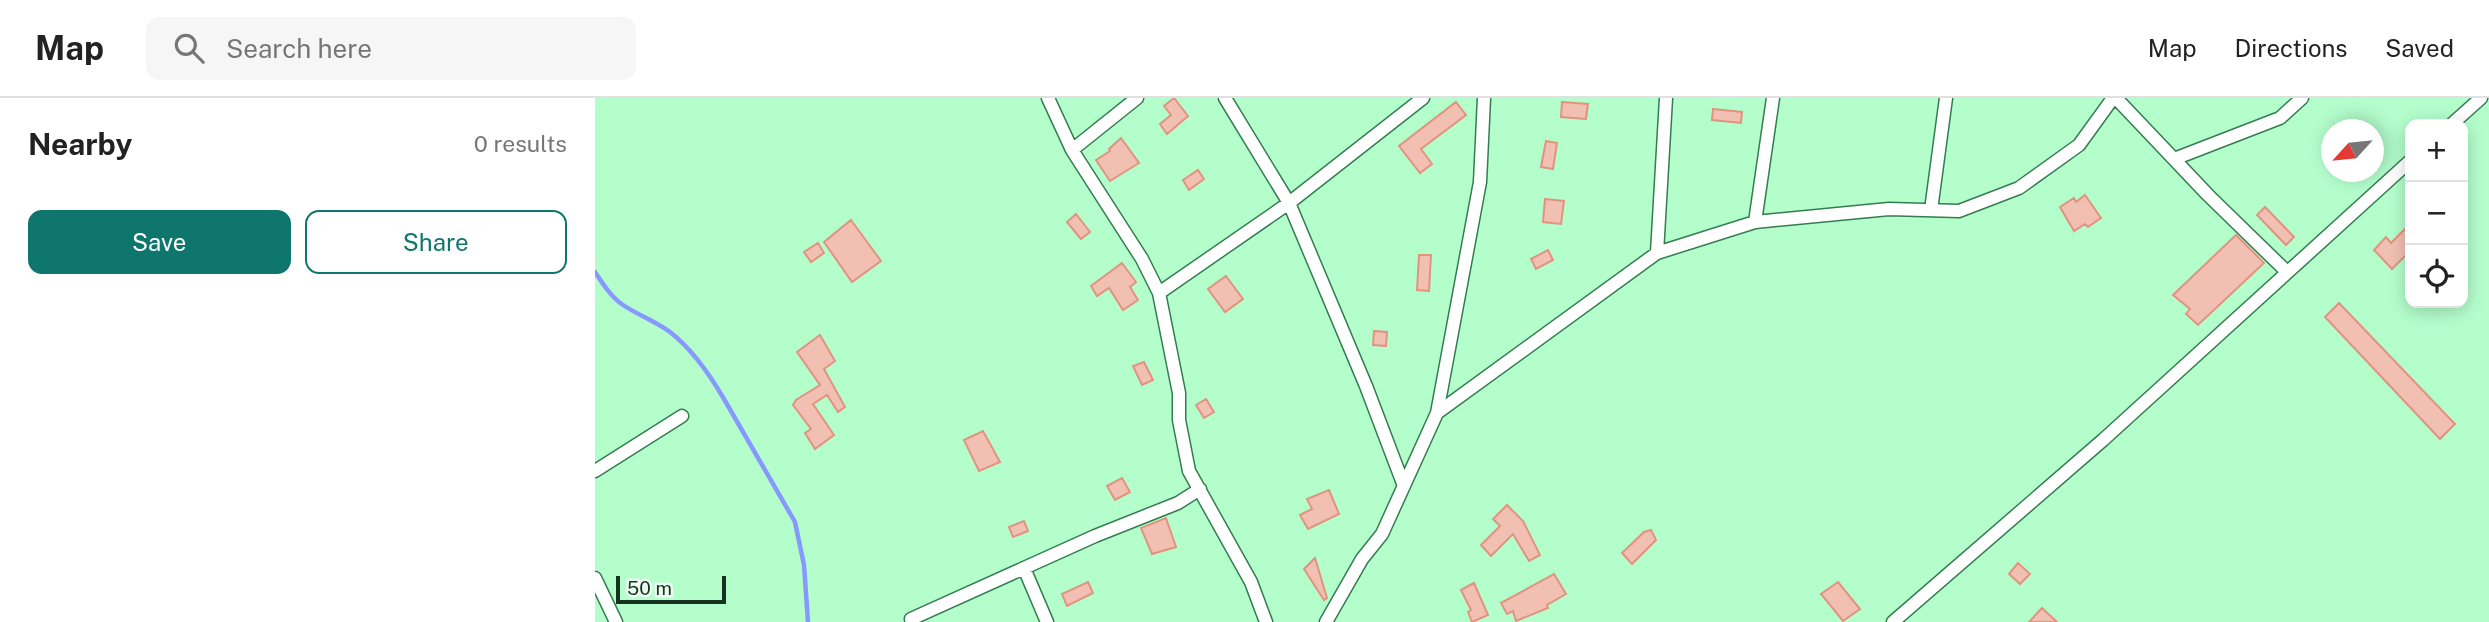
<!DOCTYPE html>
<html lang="en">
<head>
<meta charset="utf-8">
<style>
	:root { --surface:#fff; --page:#f6f6f6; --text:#222; --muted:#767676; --line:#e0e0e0; --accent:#0f766e }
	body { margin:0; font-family:"Public Sans",sans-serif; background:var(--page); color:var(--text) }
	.controls { position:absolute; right:21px; top:21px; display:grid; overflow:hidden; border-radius:14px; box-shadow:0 4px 18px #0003 }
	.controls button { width:63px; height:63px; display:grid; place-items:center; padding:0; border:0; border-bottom:2px solid var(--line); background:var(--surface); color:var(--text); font:35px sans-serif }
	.compass { position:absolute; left:1726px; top:21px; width:63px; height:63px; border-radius:50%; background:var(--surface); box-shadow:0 4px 18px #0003; rotate:243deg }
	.scale { position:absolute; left:21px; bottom:18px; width:110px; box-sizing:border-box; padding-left:7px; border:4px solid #14321f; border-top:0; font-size:19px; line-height:24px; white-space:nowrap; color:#14321f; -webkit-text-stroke:5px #edfcf1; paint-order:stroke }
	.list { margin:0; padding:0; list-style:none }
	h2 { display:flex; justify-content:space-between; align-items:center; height:91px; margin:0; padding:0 28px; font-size:30px }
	h2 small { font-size:23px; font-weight:400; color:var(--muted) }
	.actions { display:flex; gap:14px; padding:21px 28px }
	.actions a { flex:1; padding:16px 0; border:2px solid var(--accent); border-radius:14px; text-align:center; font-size:24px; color:var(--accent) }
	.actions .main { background:var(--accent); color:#fff }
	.icon { flex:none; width:38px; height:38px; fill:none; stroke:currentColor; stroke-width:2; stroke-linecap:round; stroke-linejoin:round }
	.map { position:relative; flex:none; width:1894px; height:524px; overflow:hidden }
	header { display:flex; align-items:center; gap:42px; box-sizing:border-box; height:98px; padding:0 35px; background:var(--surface); border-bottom:2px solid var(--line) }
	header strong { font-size:33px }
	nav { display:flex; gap:38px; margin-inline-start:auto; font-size:24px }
	.search { width:490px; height:63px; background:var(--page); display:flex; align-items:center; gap:18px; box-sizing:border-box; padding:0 24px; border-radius:14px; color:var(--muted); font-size:26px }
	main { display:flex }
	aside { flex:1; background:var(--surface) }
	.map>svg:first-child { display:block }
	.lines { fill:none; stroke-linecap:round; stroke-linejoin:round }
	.stream { stroke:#8798fe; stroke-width:4.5 }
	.building { fill:#f1c0b3; stroke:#e29380; stroke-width:2 }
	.minor-casing { stroke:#347c51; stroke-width:15 }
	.minor { stroke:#fff; stroke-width:12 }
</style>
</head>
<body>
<header>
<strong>Map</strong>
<div class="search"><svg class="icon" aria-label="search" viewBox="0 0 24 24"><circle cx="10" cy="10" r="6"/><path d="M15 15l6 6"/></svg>Search here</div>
<nav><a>Map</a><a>Directions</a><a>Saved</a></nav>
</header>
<main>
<aside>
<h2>Nearby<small>0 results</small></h2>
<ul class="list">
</ul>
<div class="actions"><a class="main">Save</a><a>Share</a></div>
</aside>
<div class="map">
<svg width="1894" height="524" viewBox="0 0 1894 524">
	<rect width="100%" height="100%" fill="#b4fecc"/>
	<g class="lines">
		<!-- stream -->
		<path class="stream" d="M 0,174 C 8,186 16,199 28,207 C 43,217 60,223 75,234 C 97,251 115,277 129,301 L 200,424 L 209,467 L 213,524"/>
	</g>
	<!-- building -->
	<path class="building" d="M 579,0 L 593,18 L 572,36 L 565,26 L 576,17 L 569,8 Z
		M 861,4 L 871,17 L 826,51 L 837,66 L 825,75 L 804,48 Z
		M 967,4 L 993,6 L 991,21 L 966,19 Z
		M 1118,11 L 1147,14 L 1146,25 L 1117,22 Z
		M 526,40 L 544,65 L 515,83 L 501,62 L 515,53 L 514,51 Z
		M 951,43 L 962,45 L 958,71 L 946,69 Z
		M 603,72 L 609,81 L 594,92 L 588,82 Z
		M 1490,97 L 1506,120 L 1493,129 L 1490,126 L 1479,133 L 1465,109 L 1479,100 L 1481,104 Z
		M 950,101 L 969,103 L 966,126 L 948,124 Z
		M 1670,109 L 1699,139 L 1691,147 L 1662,117 Z
		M 481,116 L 495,134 L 486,141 L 472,124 Z
		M 256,122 L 286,163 L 257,184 L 229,144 Z
		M 1815,126 L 1815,153 L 1797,171 L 1779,152 L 1791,139 L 1796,145 Z
		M 1641,137 L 1669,165 L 1603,227 L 1591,216 L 1595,211 L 1578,197 Z
		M 223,145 L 229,155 L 216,164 L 209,154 Z
		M 953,152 L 958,162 L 941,171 L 936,161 Z
		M 824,157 L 836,157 L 834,193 L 822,192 Z
		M 527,165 L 541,184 L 535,189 L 543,202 L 528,212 L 514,190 L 502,198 L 496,188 Z
		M 631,178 L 648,201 L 630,214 L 613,191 Z
		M 1744,205 L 1860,326 L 1845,341 L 1730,219 Z
		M 779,233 L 792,234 L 791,248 L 778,247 Z
		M 225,237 L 240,263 L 229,271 L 250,309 L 243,314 L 232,297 L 218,306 L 239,337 L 220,351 L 210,335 L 216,331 L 198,307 L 201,302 L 225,287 L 202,254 Z
		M 549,264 L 558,282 L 547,287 L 538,268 Z
		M 611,301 L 619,314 L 609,320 L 601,307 Z
		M 388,333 L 405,364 L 384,373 L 369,342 Z
		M 527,380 L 535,394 L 520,402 L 512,388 Z
		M 734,392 L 744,416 L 713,431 L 705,417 L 717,411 L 712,401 Z
		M 912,407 L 928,423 L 945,457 L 934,463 L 918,436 L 896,458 L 886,447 L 905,428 L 898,421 Z
		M 571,420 L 581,449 L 557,456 L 546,430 Z
		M 429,423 L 433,433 L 418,439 L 414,429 Z
		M 1056,432 L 1061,442 L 1037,466 L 1027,455 L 1049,434 Z
		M 720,460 L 732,500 L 729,502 L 709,471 Z
		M 1423,465 L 1435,476 L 1425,486 L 1414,476 Z
		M 959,476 L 971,496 L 952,507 L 953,510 L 921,523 L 918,513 L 912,516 L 906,505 Z
		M 493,484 L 498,495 L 472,508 L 467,496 Z
		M 1243,484 L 1265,511 L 1248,523 L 1226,496 Z
		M 879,485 L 893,517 L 877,524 L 873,514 L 876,512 L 866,492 Z
		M 1447,510 L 1462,524 L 1434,524 Z"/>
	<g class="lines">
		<!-- minor casing -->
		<g class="minor-casing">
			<path id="minor" d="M 453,0 L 477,52 L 547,161 L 564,195 L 584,295 L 584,322 L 594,373 L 656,484 L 671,524
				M 630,0 L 694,105 L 771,288 L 809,388
				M 1521,0 L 1613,97 L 1692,174
				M 1857,26 L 1886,0
				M 477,52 L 542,0
				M 1579,61 L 1685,20 L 1707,0
				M 1336,112 L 1351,0
				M 1160,124 L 1178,0
				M 1062,155 L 1071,0
				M 564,195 L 694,105 L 828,0
				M 842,315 L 885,84 L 889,0
				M 0,373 L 87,318
				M 429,470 L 452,524
				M 0,480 L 21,524
				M 317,524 L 316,521 L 500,438 L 583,405 L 605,391
				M 731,524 L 767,461 L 787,436 L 842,315 L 1062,155 L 1160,124 L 1294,111 L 1364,113 L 1424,90 L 1484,47 L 1518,0
				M 1298,524 L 1508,342 L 1815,63"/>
		</g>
		<!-- minor -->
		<use href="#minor" class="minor"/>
	</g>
</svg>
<div class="controls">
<button>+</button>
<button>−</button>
<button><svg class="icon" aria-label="locate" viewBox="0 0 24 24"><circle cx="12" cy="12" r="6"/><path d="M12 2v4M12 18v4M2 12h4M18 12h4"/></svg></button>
</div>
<svg class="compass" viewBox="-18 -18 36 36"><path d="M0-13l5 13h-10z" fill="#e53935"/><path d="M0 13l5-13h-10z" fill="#767676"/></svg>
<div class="scale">50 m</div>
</div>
</main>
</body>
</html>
